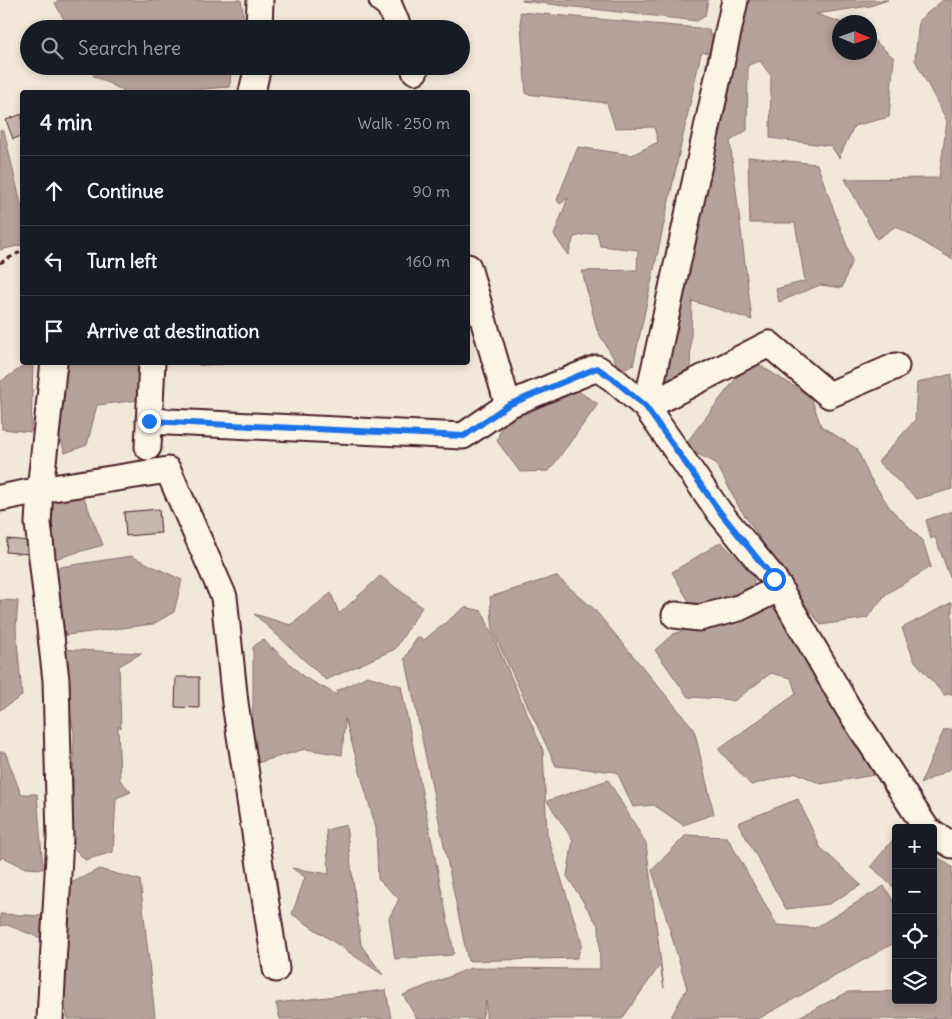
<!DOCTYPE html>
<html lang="en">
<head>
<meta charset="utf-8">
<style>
	:root { --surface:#171b24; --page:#20242c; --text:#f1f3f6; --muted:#9ea1a6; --line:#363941 }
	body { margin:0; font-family:Delius,sans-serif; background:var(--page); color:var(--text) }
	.controls { position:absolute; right:15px; bottom:15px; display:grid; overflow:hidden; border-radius:5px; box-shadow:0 2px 8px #0003 }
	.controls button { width:45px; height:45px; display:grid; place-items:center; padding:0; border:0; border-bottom:1px solid var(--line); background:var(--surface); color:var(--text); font:25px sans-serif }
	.compass { position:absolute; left:832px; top:15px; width:45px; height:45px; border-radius:50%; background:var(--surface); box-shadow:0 2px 8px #0003; rotate:92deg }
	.stop { position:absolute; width:15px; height:15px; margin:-11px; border:4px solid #1a73e8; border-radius:50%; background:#fff }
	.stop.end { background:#1a73e8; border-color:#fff; box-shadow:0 1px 5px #0008 }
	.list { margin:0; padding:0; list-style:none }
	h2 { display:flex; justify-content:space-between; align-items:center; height:65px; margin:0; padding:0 20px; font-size:21px }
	h2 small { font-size:16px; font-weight:400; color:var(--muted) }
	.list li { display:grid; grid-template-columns:32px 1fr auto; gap:15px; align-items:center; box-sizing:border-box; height:70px; padding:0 20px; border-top:1px solid var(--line) }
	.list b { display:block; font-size:19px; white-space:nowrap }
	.list em { font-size:16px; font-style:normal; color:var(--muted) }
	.icon { flex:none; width:28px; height:28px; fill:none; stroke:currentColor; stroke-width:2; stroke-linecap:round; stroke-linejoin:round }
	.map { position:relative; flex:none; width:952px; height:1019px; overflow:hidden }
	.search { position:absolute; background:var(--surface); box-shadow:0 2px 8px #0003; left:20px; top:20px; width:450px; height:55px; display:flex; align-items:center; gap:12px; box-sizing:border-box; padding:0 18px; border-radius:28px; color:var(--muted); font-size:19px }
	.panel { position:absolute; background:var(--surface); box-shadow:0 2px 8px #0003; left:20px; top:90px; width:450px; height:275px; border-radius:5px }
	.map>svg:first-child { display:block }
	.water { fill:#b6a19c; stroke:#8b6d6f }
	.building { fill:#c7b6af; stroke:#4a1f2b }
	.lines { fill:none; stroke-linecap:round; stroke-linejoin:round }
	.minor-casing { stroke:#4a1f2b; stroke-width:29 }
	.path { stroke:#4a1f2b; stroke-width:3; stroke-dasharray:5 4; stroke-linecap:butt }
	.minor { stroke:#fcf5e5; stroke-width:25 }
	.route { stroke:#1a73e8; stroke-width:6 }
</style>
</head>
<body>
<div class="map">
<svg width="952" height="1019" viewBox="0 0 952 1019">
	<rect width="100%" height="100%" fill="#f1e8da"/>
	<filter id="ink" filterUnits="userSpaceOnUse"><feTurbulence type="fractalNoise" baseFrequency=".02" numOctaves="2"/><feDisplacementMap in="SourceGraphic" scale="10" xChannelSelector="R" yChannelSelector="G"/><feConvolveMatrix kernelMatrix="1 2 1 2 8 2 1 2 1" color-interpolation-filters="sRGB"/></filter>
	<g filter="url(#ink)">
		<!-- water -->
		<path class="water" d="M 58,0 L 241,0 L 244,18 L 238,29 L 69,29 L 55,3 Z
			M 522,0 L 708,0 L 705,16 L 697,21 L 522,1 Z
			M 729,0 L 888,0 L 870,6 L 816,14 L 840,22 L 840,52 L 870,52 L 870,37 L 894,58 L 889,117 L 854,126 L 839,158 L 831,146 L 770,138 L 771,76 L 760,61 L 748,65 L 747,130 L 730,141 L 752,320 L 692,301 L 690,368 L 662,383 L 708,52 L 701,53 L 633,366 L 620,369 L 597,330 L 582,271 L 637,270 L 638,250 L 600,246 L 597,232 L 574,237 L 568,255 L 554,235 L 568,198 L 560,204 L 557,200 L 578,147 L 632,155 L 658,142 L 654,127 L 615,128 L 607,103 L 526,94 L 520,12 L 709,29 L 710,36 L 723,22 Z
			M 943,0 L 952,0 L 952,260 L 950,258 L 896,226 L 877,239 L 845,179 L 939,178 L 947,121 L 915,60 L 919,20 Z
			M 89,66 L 231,66 L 230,87 L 163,92 L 126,92 L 94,76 Z
			M 0,130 L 4,131 L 21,204 L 22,204 L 22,245 L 0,250 Z
			M 748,157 L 817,164 L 852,260 L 842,288 L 820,285 L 779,302 L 776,289 L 805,281 L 795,223 L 750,223 Z
			M 28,363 L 33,363 L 31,432 L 2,429 L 0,382 Z
			M 59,363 L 144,363 L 139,400 L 97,405 L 87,445 L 65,453 L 51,411 Z
			M 756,363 L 811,397 L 821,426 L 857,449 L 869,476 L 890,508 L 923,541 L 931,567 L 886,594 L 867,618 L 821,625 L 801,599 L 739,507 L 716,463 L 683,447 L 737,377 Z
			M 952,374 L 952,489 L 917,499 L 878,462 L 915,420 L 917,383 Z
			M 578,391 L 598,404 L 549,471 L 520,472 L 497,441 L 504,417 Z
			M 82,493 L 103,545 L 54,559 L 49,569 L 53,511 L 46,500 Z
			M 952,511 L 952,583 L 935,537 L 931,539 L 926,520 Z
			M 721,542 L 754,576 L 753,595 L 726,594 L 720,607 L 695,612 L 672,572 Z
			M 131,556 L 182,580 L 174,612 L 153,624 L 60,636 L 53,568 Z
			M 380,576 L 422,607 L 395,649 L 326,680 L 254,614 L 291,625 L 331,593 L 339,614 Z
			M 556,576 L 594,609 L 694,729 L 714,814 L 683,825 L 654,805 L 633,807 L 617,772 L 556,766 L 493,632 L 490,597 Z
			M 0,600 L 18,601 L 16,629 L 22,696 L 0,710 Z
			M 952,602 L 952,694 L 944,695 L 914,660 L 902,628 Z
			M 769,606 L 784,616 L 874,775 L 821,784 L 797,773 L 751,785 L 718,749 L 796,694 L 791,678 L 771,673 L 734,701 L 723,699 L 688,697 L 655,650 L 673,634 Z
			M 465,607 L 482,611 L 543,750 L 547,834 L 582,944 L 577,958 L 468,961 L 406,661 L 404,660 L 417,637 L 424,640 Z
			M 263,639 L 273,650 L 272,647 L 304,677 L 337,695 L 337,691 L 367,676 L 401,686 L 454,953 L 452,955 L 395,959 L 389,918 L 399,899 L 378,879 L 376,828 L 345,719 L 342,755 L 305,749 L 257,763 L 249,749 L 253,706 L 253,647 Z
			M 55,649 L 142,653 L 119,666 L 121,728 L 118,726 L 120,780 L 131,792 L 116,798 L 113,852 L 85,860 L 72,846 L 74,732 Z
			M 952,729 L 952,768 L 920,784 L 944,730 Z
			M 0,752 L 5,752 L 21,794 L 37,794 L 43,869 L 25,868 L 3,857 L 0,860 Z
			M 608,780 L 646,843 L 664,988 L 660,965 L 622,1019 L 486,1019 L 486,1001 L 482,1019 L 417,1019 L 403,995 L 471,968 L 600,969 L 599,927 L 567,876 L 573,840 L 547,801 Z
			M 798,799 L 820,847 L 861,885 L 829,904 L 786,909 L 738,823 Z
			M 346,825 L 361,945 L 383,975 L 292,914 L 305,877 L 292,868 L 329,874 L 326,830 Z
			M 686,835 L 727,837 L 777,925 L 815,928 L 884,886 L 896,905 L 896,942 L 758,1019 L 670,1019 L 687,988 L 652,870 Z
			M 896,836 L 896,890 L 871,866 Z
			M 933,854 L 952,867 L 952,1019 L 937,1019 L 934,1017 L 934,1019 L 795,1019 L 848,992 L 896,991 L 896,1000 L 933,1000 L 933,936 L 938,932 L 933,927 Z
			M 99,869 L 140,880 L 155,1017 L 132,1019 L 68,1019 L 59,983 L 65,886 Z
			M 0,914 L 46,916 L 48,922 L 41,938 L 7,925 L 0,926 Z
			M 386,990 L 391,1019 L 280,1019 L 276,1003 Z"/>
		<!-- building -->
		<path class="building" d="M 53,21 L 56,29 L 35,29 L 35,28 Z
			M 265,23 L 302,27 L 302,29 L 265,29 Z
			M 22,114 L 22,136 L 13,139 L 6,120 Z
			M 199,362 L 224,362 L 224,364 L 199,365 Z
			M 159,509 L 161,533 L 126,536 L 124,512 Z
			M 7,539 L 30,541 L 29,554 L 6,552 Z
			M 176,677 L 199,677 L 199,708 L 175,707 Z"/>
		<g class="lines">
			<!-- minor casing -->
			<g class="minor-casing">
				<path id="minor" d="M 382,0 L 389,5 L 399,29
					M 735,0 L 646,407 L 720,513 L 774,579 L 848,708 L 926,828
					M 259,29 L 260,0
					M 414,66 L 415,71
					M 252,92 L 258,66
					M 468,267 L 508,405 L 597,368 L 612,378 L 646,407 L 769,344 L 829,395 L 896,366
					M 149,421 L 463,436 L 508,405
					M 148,447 L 152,362
					M 0,498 L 40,490 L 168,470 L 224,597 L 235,703 L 276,969
					M 675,615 L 699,618 L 739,608 L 780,588
					M 933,833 L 952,845
					M 50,1019 L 60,838 L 56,680 L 38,523 L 40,490 L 54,362"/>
			</g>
			<!-- path -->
			<path class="path" d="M 0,263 L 22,251"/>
			<!-- minor -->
			<use href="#minor" class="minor"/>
		</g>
	</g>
	<g class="lines" filter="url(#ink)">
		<!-- route -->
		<path class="route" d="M 149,421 L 464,436 L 508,405 L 597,368 L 612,378 L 646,407 L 720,512 L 774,579"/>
	</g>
</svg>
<div class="controls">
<button>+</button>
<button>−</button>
<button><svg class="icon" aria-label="locate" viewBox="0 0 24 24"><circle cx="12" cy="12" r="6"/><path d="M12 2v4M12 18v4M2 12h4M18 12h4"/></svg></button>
<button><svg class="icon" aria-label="layers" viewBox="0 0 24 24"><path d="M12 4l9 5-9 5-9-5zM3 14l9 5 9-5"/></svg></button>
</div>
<svg class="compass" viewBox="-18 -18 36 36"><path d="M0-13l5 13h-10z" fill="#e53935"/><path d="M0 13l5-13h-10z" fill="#9ea1a6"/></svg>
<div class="stop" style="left:774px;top:579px"></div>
<div class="stop end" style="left:149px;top:421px"></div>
<div class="search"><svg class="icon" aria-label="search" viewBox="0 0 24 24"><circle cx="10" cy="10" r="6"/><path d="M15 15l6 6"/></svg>Search here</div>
<section class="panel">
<h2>4 min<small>Walk · 250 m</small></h2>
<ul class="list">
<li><svg class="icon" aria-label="ahead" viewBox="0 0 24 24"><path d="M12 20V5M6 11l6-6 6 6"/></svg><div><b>Continue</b></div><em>90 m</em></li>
<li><svg class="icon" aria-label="left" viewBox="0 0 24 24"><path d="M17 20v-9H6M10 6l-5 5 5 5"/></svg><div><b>Turn left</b></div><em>160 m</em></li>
<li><svg class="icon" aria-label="arrive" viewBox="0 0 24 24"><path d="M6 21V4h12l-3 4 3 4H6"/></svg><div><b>Arrive at destination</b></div></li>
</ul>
</section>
</div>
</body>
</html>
